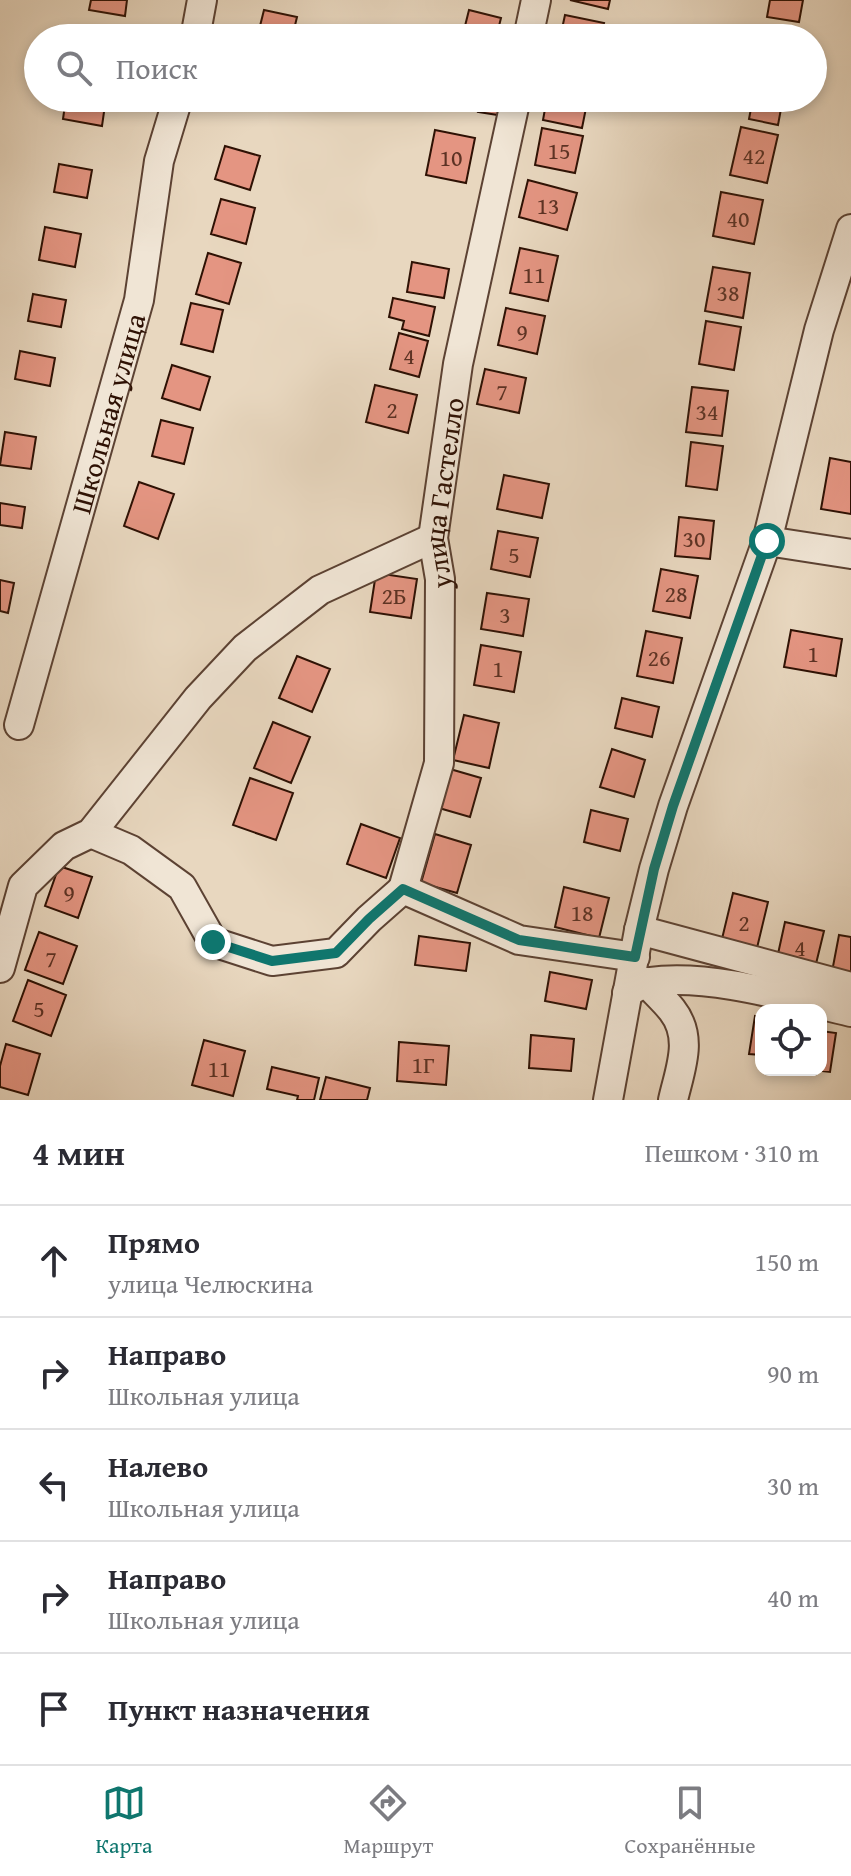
<!DOCTYPE html>
<html lang="ru">
<head>
<meta charset="utf-8">
<style>
	:root { --surface:#fff; --page:#f7f7f7; --text:#2b2b33; --muted:#7c7c81; --line:#e1e1e2; --accent:#0f766e }
	body { margin:0; font-family:"Gentium Book Plus",serif; background:var(--page); color:var(--text) }
	.controls { position:absolute; right:24px; bottom:24px; display:grid; overflow:hidden; border-radius:16px; box-shadow:0 4px 12px #0003 }
	.controls button { width:72px; height:72px; display:grid; place-items:center; padding:0; border:0; border-bottom:2px solid var(--line); background:var(--surface); color:var(--text); font:40px sans-serif }
	.stop { position:absolute; width:24px; height:24px; margin:-18px; border:6px solid #0f766e; border-radius:50%; background:#fff }
	.stop.end { background:#0f766e; border-color:#fff; box-shadow:0 2px 8px #0008 }
	.list { margin:0; padding:0; list-style:none }
	h2 { display:flex; justify-content:space-between; align-items:center; height:104px; margin:0; padding:0 32px; font-size:34px }
	h2 small { font-size:26px; font-weight:400; color:var(--muted) }
	.list li { display:grid; grid-template-columns:52px 1fr auto; gap:24px; align-items:center; box-sizing:border-box; height:112px; padding:0 32px; border-top:2px solid var(--line) }
	.list b { display:block; font-size:30px; white-space:nowrap }
	.list p { margin:0; font-size:26px; white-space:nowrap; color:var(--muted) }
	.list em { font-size:26px; font-style:normal; color:var(--muted) }
	.icon { flex:none; width:44px; height:44px; fill:none; stroke:currentColor; stroke-width:2; stroke-linecap:round; stroke-linejoin:round }
	.map { position:relative; flex:none; width:851px; height:1100px; overflow:hidden }
	.search { position:absolute; background:var(--surface); box-shadow:0 4px 12px #0003; left:24px; right:24px; top:24px; height:88px; display:flex; align-items:center; gap:20px; box-sizing:border-box; padding:0 28px; border-radius:44px; color:var(--muted); font-size:30px }
	.sheet { height:664px; background:var(--surface) }
	nav { display:flex; justify-content:space-around; align-items:center; box-sizing:border-box; height:112px; border-top:2px solid var(--line); background:var(--surface); font-size:22px; color:var(--muted) }
	nav a { display:grid; justify-items:center; gap:4px }
	nav .on { color:var(--accent) }
	.map>svg:first-child { display:block }
	.building { fill:#e49582; stroke:#2e1104; stroke-width:2 }
	.lines { fill:none; stroke-linecap:round; stroke-linejoin:round }
	.minor-casing { stroke:#5c4233; stroke-width:32 }
	.minor { stroke:#f0e5d5; stroke-width:28 }
	.route { stroke:#0f766e; stroke-width:10 }
	.labels { text-anchor:middle; dominant-baseline:central; stroke-width:7; stroke-linejoin:round; paint-order:stroke }
	.number-label { font-size:24px; fill:#5c3224 }
	.street-label { font-size:28px; fill:#2e1104; stroke:#f0e5d5 }
</style>
</head>
<body>
<div class="map">
<svg width="851" height="1100" viewBox="0 0 851 1100">
	<rect width="100%" height="100%" fill="#e8d7bf"/>
	<filter id="stains"><feTurbulence type="fractalNoise" baseFrequency=".0025" numOctaves="4"/><feColorMatrix values="0 0 0 0 .2 0 0 0 0 .09 0 0 0 0 .02 0 0 0 .5 -.17"/></filter>
	<radialGradient id="worn" r=".72"><stop offset=".6" stop-color="#630" stop-opacity="0"/><stop offset="1" stop-color="#630" stop-opacity=".3"/></radialGradient>
	<!-- building -->
	<path class="building" d="M 91,0 L 127,0 L 125,16 L 89,10 Z
		M 570,0 L 610,0 L 608,9 Z
		M 770,0 L 803,0 L 799,22 L 767,17 Z
		M 264,10 L 297,17 L 292,38 L 257,38 Z
		M 469,10 L 501,18 L 496,38 L 462,38 Z
		M 565,15 L 604,23 L 600,38 L 560,38 Z
		M 766,30 L 795,35 L 795,38 L 765,38 Z
		M 66,98 L 106,98 L 102,126 L 63,119 Z
		M 481,98 L 501,98 L 498,115 L 478,112 Z
		M 547,98 L 588,98 L 582,128 L 543,120 Z
		M 753,98 L 783,98 L 778,125 L 749,119 Z
		M 741,127 L 778,135 L 767,183 L 730,175 Z
		M 542,128 L 583,136 L 575,173 L 535,165 Z
		M 435,130 L 475,138 L 466,183 L 426,175 Z
		M 225,146 L 260,156 L 250,190 L 215,179 Z
		M 59,164 L 92,170 L 87,198 L 54,192 Z
		M 528,180 L 577,193 L 567,230 L 519,217 Z
		M 721,192 L 763,200 L 754,244 L 713,236 Z
		M 221,199 L 255,208 L 246,244 L 211,234 Z
		M 45,227 L 81,234 L 75,267 L 39,260 Z
		M 520,248 L 558,256 L 548,301 L 510,293 Z
		M 208,253 L 241,263 L 229,304 L 196,294 Z
		M 412,262 L 449,269 L 444,298 L 407,292 Z
		M 713,267 L 750,273 L 743,318 L 705,311 Z
		M 33,294 L 66,300 L 61,327 L 28,321 Z
		M 393,298 L 435,307 L 429,336 L 402,329 L 404,321 L 389,317 Z
		M 191,303 L 223,310 L 213,352 L 181,344 Z
		M 506,308 L 545,316 L 537,354 L 498,345 Z
		M 706,321 L 741,327 L 734,370 L 699,364 Z
		M 399,333 L 428,341 L 419,377 L 390,369 Z
		M 20,351 L 55,358 L 50,386 L 15,379 Z
		M 172,365 L 210,377 L 200,410 L 162,398 Z
		M 485,369 L 526,378 L 519,413 L 477,404 Z
		M 375,385 L 417,395 L 408,433 L 366,422 Z
		M 692,387 L 728,391 L 722,436 L 686,432 Z
		M 161,420 L 193,428 L 184,464 L 152,456 Z
		M 5,432 L 36,437 L 31,469 L 0,465 Z
		M 691,442 L 723,446 L 717,490 L 686,486 Z
		M 830,458 L 851,462 L 851,514 L 821,509 Z
		M 504,475 L 549,484 L 542,518 L 497,509 Z
		M 139,482 L 174,494 L 158,539 L 124,526 Z
		M 0,503 L 25,507 L 22,528 L 0,525 Z
		M 679,517 L 714,521 L 710,559 L 675,556 Z
		M 498,531 L 538,538 L 530,577 L 491,569 Z
		M 661,569 L 698,576 L 690,618 L 653,611 Z
		M 376,573 L 417,579 L 411,618 L 370,612 Z
		M 0,580 L 14,583 L 8,613 L 0,611 Z
		M 487,593 L 529,599 L 523,636 L 481,629 Z
		M 791,630 L 842,639 L 836,676 L 784,667 Z
		M 646,631 L 682,638 L 673,683 L 637,676 Z
		M 481,645 L 521,652 L 514,692 L 474,685 Z
		M 297,656 L 330,669 L 312,712 L 279,698 Z
		M 622,698 L 659,707 L 652,737 L 615,728 Z
		M 464,715 L 499,723 L 489,768 L 453,760 Z
		M 273,722 L 310,737 L 291,783 L 254,768 Z
		M 612,749 L 645,760 L 634,797 L 600,787 Z
		M 450,769 L 481,778 L 470,817 L 439,808 Z
		M 250,778 L 293,793 L 276,840 L 233,825 Z
		M 591,810 L 628,819 L 620,851 L 584,842 Z
		M 361,824 L 400,838 L 386,878 L 347,864 Z
		M 435,834 L 471,845 L 457,893 L 421,883 Z
		M 59,866 L 92,877 L 78,918 L 45,906 Z
		M 564,887 L 609,898 L 599,938 L 555,927 Z
		M 733,893 L 768,902 L 756,952 L 721,943 Z
		M 785,922 L 824,931 L 814,972 L 776,963 Z
		M 39,932 L 77,946 L 63,984 L 25,970 Z
		M 839,935 L 851,937 L 851,981 L 831,977 Z
		M 419,936 L 470,943 L 466,971 L 415,965 Z
		M 550,972 L 592,980 L 586,1009 L 545,1001 Z
		M 28,980 L 66,995 L 51,1036 L 13,1021 Z
		M 755,1016 L 761,1017 L 761,1055 L 749,1054 Z
		M 821,1031 L 836,1033 L 830,1072 L 813,1070 L 821,1070 Z
		M 531,1035 L 574,1039 L 571,1071 L 529,1068 Z
		M 204,1040 L 245,1051 L 233,1096 L 192,1085 Z
		M 399,1042 L 449,1046 L 446,1085 L 397,1081 Z
		M 6,1044 L 40,1054 L 28,1095 L 0,1087 L 0,1066 Z
		M 272,1067 L 319,1078 L 314,1100 L 297,1100 L 298,1096 L 267,1089 Z
		M 326,1077 L 370,1088 L 367,1100 L 320,1100 Z"/>
	<g class="lines">
		<!-- minor casing -->
		<g class="minor-casing">
			<g id="minor">
				<path d="M 195,38 L 202,0"/>
				<path d="M 528,38 L 536,0"/>
				<path d="M 767,541 L 851,554"/>
				<path id="s1" d="M 19,725 L 139,300 L 159,161 L 178,98"/>
				<path d="M 91,833 L 131,850 L 182,887 L 213,942 L 272,961 L 336,953 L 369,919 L 403,889 L 519,940 L 635,957"/>
				<path id="s2" d="M 403,889 L 439,763 L 440,579 L 433,538 L 458,364 L 516,98"/>
				<path d="M 639,930 L 851,987"/>
				<path d="M 0,968 L 23,886 L 64,846 L 91,833 L 198,698 L 245,648 L 320,590 L 433,538"/>
				<path d="M 646,982 C 654,991 664,1000 672,1010 C 694,1038 680,1069 673,1100"/>
				<path d="M 627,993 C 634,989 641,983 649,982 C 710,973 791,998 851,1012"/>
				<path d="M 608,1100 L 639,930 L 654,869 L 673,806 L 767,541 L 819,330 L 851,229"/>
			</g>
		</g>
		<!-- minor -->
		<use href="#minor" class="minor"/>
	</g>
	<g class="lines">
		<!-- route -->
		<path class="route" d="M 213,942 L 272,961 L 336,953 L 369,919 L 403,889 L 519,940 L 635,957 L 654,869 L 673,806 L 767,541"/>
	</g>
	<g class="labels">
		<!-- number labels -->
		<g class="number-label">
			<text x="559" y="150">15</text>
			<text x="754" y="155">42</text>
			<text x="451" y="157">10</text>
			<text x="548" y="205">13</text>
			<text x="738" y="218">40</text>
			<text x="534" y="274">11</text>
			<text x="728" y="292">38</text>
			<text x="522" y="331">9</text>
			<text x="409" y="355">4</text>
			<text x="502" y="391">7</text>
			<text x="392" y="409">2</text>
			<text x="707" y="411">34</text>
			<text x="694" y="538">30</text>
			<text x="514" y="554">5</text>
			<text x="676" y="593">28</text>
			<text x="394" y="595">2Б</text>
			<text x="505" y="614">3</text>
			<text x="813" y="653">1</text>
			<text x="659" y="657">26</text>
			<text x="498" y="668">1</text>
			<text x="69" y="892">9</text>
			<text x="582" y="912">18</text>
			<text x="744" y="922">2</text>
			<text x="800" y="947">4</text>
			<text x="51" y="958">7</text>
			<text x="39" y="1008">5</text>
			<text x="423" y="1064">1Г</text>
			<text x="219" y="1068">11</text>
		</g>
		<!-- street labels -->
		<g class="street-label">
			<text stroke="none"><textPath href="#s1" startOffset="324">Школьная улица</textPath></text>
			<text stroke="none"><textPath href="#s2" startOffset="402">улица Гастелло</textPath></text>
		</g>
	</g>
	<rect width="100%" height="100%" filter="url(#stains)"/>
	<rect width="100%" height="100%" fill="url(#worn)"/>
</svg>
<div class="controls">
<button><svg class="icon" aria-label="locate" viewBox="0 0 24 24"><circle cx="12" cy="12" r="6"/><path d="M12 2v4M12 18v4M2 12h4M18 12h4"/></svg></button>
</div>
<div class="stop" style="left:767px;top:541px"></div>
<div class="stop end" style="left:213px;top:942px"></div>
<div class="search"><svg class="icon" aria-label="search" viewBox="0 0 24 24"><circle cx="10" cy="10" r="6"/><path d="M15 15l6 6"/></svg>Поиск</div>
</div>
<section class="sheet">
<h2>4 мин<small>Пешком · 310 m</small></h2>
<ul class="list">
<li><svg class="icon" aria-label="ahead" viewBox="0 0 24 24"><path d="M12 20V5M6 11l6-6 6 6"/></svg><div><b>Прямо</b><p>улица Челюскина</p></div><em>150 m</em></li>
<li><svg class="icon" aria-label="right" viewBox="0 0 24 24"><path d="M7 20v-9h11M14 6l5 5-5 5"/></svg><div><b>Направо</b><p>Школьная улица</p></div><em>90 m</em></li>
<li><svg class="icon" aria-label="left" viewBox="0 0 24 24"><path d="M17 20v-9H6M10 6l-5 5 5 5"/></svg><div><b>Налево</b><p>Школьная улица</p></div><em>30 m</em></li>
<li><svg class="icon" aria-label="right" viewBox="0 0 24 24"><path d="M7 20v-9h11M14 6l5 5-5 5"/></svg><div><b>Направо</b><p>Школьная улица</p></div><em>40 m</em></li>
<li><svg class="icon" aria-label="arrive" viewBox="0 0 24 24"><path d="M6 21V4h12l-3 4 3 4H6"/></svg><div><b>Пункт назначения</b></div></li>
</ul>
</section>
<nav>
<a class="on"><svg class="icon" aria-label="map" viewBox="0 0 24 24"><path d="M3 6l6-2 6 2 6-2v14l-6 2-6-2-6 2zM9 4v14M15 6v14"/></svg>Карта</a>
<a><svg class="icon" aria-label="directions" viewBox="0 0 24 24"><path d="M12 3l9 9-9 9-9-9zM9 14v-3h6M13 9l2 2-2 2"/></svg>Маршрут</a>
<a><svg class="icon" aria-label="saved" viewBox="0 0 24 24"><path d="M7 4h10v16l-5-4-5 4z"/></svg>Сохранённые</a>
</nav>
</body>
</html>
